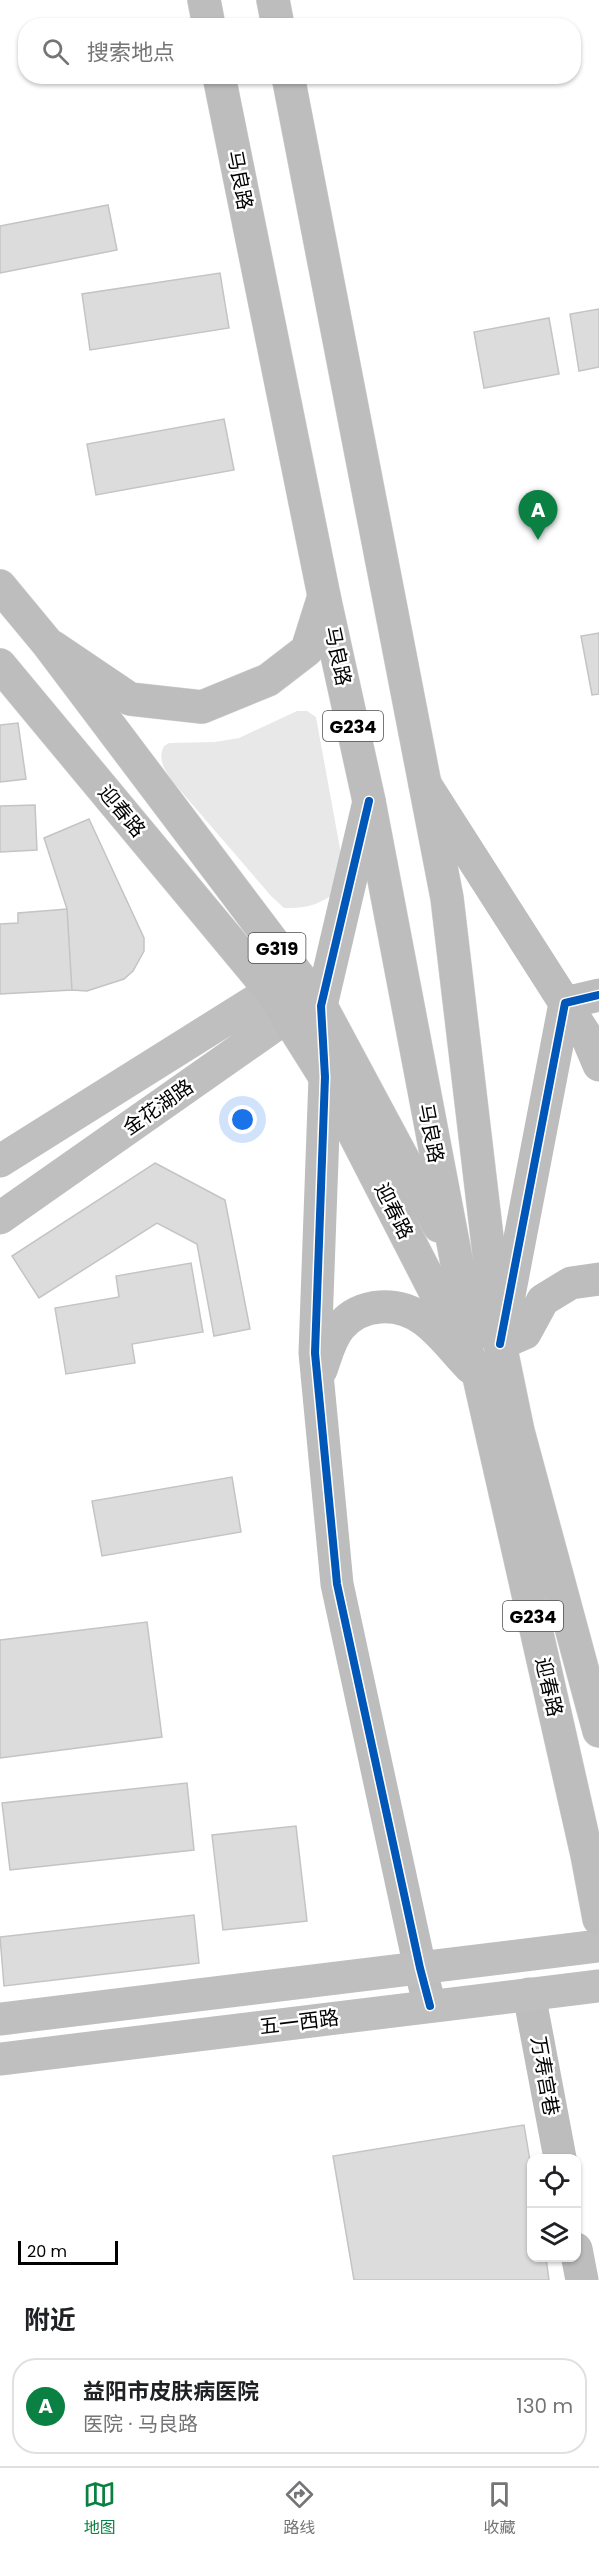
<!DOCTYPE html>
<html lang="zh">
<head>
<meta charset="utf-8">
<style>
	:root { --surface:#fff; --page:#f6f6f6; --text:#202124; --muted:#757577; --line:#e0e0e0; --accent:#0b8043 }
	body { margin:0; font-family:Poppins,"Noto Sans SC",sans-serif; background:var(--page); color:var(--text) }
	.controls { position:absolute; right:18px; bottom:18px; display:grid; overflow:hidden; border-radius:12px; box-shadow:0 2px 4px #0004 }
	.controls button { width:54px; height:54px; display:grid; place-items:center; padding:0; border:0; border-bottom:2px solid var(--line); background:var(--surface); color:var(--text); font:30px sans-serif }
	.scale { position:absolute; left:18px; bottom:15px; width:100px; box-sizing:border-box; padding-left:6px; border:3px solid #000; border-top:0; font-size:16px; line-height:21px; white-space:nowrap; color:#000; -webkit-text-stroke:4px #fff; paint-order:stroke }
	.you { position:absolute; left:243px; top:1120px; width:21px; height:21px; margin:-15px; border:4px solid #fff; border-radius:50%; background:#1a73e8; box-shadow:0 0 0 9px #1a73e833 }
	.badge { display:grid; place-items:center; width:39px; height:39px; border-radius:50%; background:var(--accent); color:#fff; font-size:20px; font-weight:700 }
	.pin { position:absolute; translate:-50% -50px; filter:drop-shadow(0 2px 3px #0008) }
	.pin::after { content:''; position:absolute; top:32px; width:21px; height:18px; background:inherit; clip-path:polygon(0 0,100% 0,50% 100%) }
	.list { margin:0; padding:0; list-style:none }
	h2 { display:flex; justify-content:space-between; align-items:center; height:78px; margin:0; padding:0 24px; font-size:26px }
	h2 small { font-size:20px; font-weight:400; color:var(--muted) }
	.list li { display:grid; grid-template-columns:39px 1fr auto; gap:18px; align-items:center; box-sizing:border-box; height:96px; margin:0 12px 12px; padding:0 12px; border:2px solid var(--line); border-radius:24px }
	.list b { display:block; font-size:22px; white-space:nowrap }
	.list p { margin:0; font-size:20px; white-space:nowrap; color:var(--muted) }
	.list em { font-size:20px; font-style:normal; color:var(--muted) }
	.icon { flex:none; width:33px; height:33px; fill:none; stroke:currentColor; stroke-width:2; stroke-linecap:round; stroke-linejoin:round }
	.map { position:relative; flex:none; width:599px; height:2280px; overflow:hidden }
	.search { position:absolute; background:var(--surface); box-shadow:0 2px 4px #0004; left:18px; right:18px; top:18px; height:66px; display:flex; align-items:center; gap:15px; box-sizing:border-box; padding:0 21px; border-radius:24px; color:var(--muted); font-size:22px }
	.sheet { height:186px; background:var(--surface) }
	nav { display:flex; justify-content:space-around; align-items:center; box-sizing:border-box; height:84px; border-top:2px solid var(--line); background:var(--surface); font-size:16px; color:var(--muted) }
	nav a { display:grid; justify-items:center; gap:3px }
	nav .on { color:var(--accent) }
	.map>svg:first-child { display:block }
	.green { fill:#e8e8e8 }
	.building { fill:#dcdcdc; stroke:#c4c4c4; stroke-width:1.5 }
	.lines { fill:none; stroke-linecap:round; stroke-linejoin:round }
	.primary-casing { stroke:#dbdbdb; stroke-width:34 }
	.trunk-casing { stroke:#dbdbdb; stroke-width:34 }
	.tertiary { stroke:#bdbdbd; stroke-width:33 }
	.secondary { stroke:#bfbfbf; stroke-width:33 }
	.primary { stroke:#bdbdbd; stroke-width:33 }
	.trunk { stroke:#bdbdbd; stroke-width:33 }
	.cycleway-casing { stroke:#fff; stroke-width:11 }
	.cycleway { stroke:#0057b8; stroke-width:8 }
	.labels { text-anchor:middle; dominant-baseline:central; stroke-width:5; stroke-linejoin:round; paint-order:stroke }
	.shield { fill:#fff; stroke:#4c4c4c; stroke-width:1.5 }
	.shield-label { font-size:18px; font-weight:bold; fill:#000 }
	.street-label { font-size:20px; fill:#000; stroke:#fff }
</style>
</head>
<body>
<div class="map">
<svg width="599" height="2280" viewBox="0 0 599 2280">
	<rect width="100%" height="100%" fill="#fff"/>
	<!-- green -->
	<path class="green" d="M 297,711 L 307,711 L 316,717 L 341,854 L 340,889 C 322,904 307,909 284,908 L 271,896 L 173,782 C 165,770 157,760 164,746 L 169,743 L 215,742 L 239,738 Z"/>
	<!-- building -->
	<path class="building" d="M 108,205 L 117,250 L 0,273 L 0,226 Z
		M 220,273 L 229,328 L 90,350 L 82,294 Z
		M 599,309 L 599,367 L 579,371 L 570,314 Z
		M 549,318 L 559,374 L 484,388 L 474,332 Z
		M 224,419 L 234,470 L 96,495 L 87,444 Z
		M 599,633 L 599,694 L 592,695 L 581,636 Z
		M 18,723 L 26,779 L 0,782 L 0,725 Z
		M 35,805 L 37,850 L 0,852 L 0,806 Z
		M 89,819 L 144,938 L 144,951 L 133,971 L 124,979 L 87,991 L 72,990 L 67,909 L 44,838 Z
		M 67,909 L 72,990 L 0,994 L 0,924 L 18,923 L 18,913 Z
		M 155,1163 L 225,1200 L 250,1329 L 214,1336 L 197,1244 L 157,1223 L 39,1298 L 12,1256 Z
		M 191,1263 L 203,1332 L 132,1344 L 135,1363 L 66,1374 L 55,1308 L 119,1297 L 116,1276 Z
		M 232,1477 L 241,1532 L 102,1556 L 92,1501 Z
		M 147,1622 L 162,1737 L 0,1758 L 0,1640 Z
		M 187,1783 L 194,1850 L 10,1870 L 2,1803 Z
		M 296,1826 L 307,1921 L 223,1930 L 212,1835 Z
		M 194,1915 L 199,1963 L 4,1986 L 0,1937 Z
		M 524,2125 L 532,2173 L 532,2258 L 546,2258 L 549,2280 L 354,2280 L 333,2156 Z"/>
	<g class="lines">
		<!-- primary casing -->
		<g class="primary-casing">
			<path id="primary" d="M 53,647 L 130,699 L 202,707 L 268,680 L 307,650 L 324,596"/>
		</g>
		<!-- trunk casing -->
		<g class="trunk-casing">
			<path id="trunk" d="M 204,0 L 209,26
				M 273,0 L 278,26
				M 219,76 L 324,596 L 369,801 L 471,1337
				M 288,76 L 447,898 L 497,1322
				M 0,586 L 48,644 L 321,1006 L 439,1226
				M 0,665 L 271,991 L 325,1077 L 479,1377 L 587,1855 L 599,1919
				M 474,1293 L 500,1344 L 518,1431 L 599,1731"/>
		</g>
		<!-- tertiary -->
		<path class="tertiary" d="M 425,784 L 588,1039 L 599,1065
			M 369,801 L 321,1006 L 325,1077 L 315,1353 L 337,1584 L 420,1968 L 430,2006
			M 501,1337 L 565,1003 L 599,995
			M 500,1344 L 525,1333 L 543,1300 L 571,1283 L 599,1279
			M 321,1370 C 326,1356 330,1339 340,1327 C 361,1302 398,1301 424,1320 C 441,1332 455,1352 470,1367
			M 529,1994 L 560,2158
			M 576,2249 L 582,2280"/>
		<!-- secondary -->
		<path class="secondary" d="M 0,1161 L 271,991 L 296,999
			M 0,1218 L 288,1016 L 321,1006
			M 0,2019 L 599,1946
			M 0,2059 L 599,1986"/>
		<!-- primary -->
		<use href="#primary" class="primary"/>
		<!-- trunk -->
		<use href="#trunk" class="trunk"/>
		<!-- cycleway casing -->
		<g class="cycleway-casing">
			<path id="cycleway" d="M 369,801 L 321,1006 L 325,1077 L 315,1353 L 337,1584 L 420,1968 L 430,2006
				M 500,1344 L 565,1003 L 599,995"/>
		</g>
		<!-- cycleway -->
		<use href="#cycleway" class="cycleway"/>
	</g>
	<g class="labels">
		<!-- shield labels -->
		<g class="shield">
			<rect x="323" y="711" width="60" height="30" rx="4.5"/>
			<rect x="248.5" y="933" width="57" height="30" rx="4.5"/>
			<rect x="503" y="1601" width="60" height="30" rx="4.5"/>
		</g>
		<g class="shield-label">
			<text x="353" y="726">G234</text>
			<text x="277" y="948">G319</text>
			<text x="533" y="1616">G234</text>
		</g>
		<!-- street labels -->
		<g class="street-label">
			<text transform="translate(240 180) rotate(79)">马良路</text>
			<text transform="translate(338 656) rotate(78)">马良路</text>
			<text transform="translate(122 811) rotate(50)">迎春路</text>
			<text transform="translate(158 1107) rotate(-35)">金花湖路</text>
			<text transform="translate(431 1133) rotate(79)">马良路</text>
			<text transform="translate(394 1211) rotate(63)">迎春路</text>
			<text transform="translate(549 1687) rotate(77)">迎春路</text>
			<text transform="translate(299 2022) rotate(-7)">五一西路</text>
			<text transform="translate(545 2076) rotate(80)">万寿宫巷</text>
		</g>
	</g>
</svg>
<div class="controls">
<button><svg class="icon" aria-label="locate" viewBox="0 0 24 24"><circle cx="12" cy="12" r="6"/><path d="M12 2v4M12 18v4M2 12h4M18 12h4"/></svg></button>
<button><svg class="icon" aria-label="layers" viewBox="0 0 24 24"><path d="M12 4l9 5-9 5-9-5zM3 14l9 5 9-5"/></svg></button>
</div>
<div class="scale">20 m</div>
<div class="you"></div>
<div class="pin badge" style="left:538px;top:540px">A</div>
<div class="search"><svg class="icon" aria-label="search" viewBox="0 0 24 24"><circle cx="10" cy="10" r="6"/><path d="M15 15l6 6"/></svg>搜索地点</div>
</div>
<section class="sheet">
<h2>附近<small></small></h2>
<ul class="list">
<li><span class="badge">A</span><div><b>益阳市皮肤病医院</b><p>医院 · 马良路</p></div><em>130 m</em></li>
</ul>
</section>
<nav>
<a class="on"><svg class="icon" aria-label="map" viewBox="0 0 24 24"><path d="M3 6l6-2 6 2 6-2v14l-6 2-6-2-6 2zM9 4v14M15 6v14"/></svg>地图</a>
<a><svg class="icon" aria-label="directions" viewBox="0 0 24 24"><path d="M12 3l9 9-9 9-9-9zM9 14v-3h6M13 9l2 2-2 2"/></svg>路线</a>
<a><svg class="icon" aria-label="saved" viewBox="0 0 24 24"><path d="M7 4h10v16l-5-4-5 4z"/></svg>收藏</a>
</nav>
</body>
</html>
